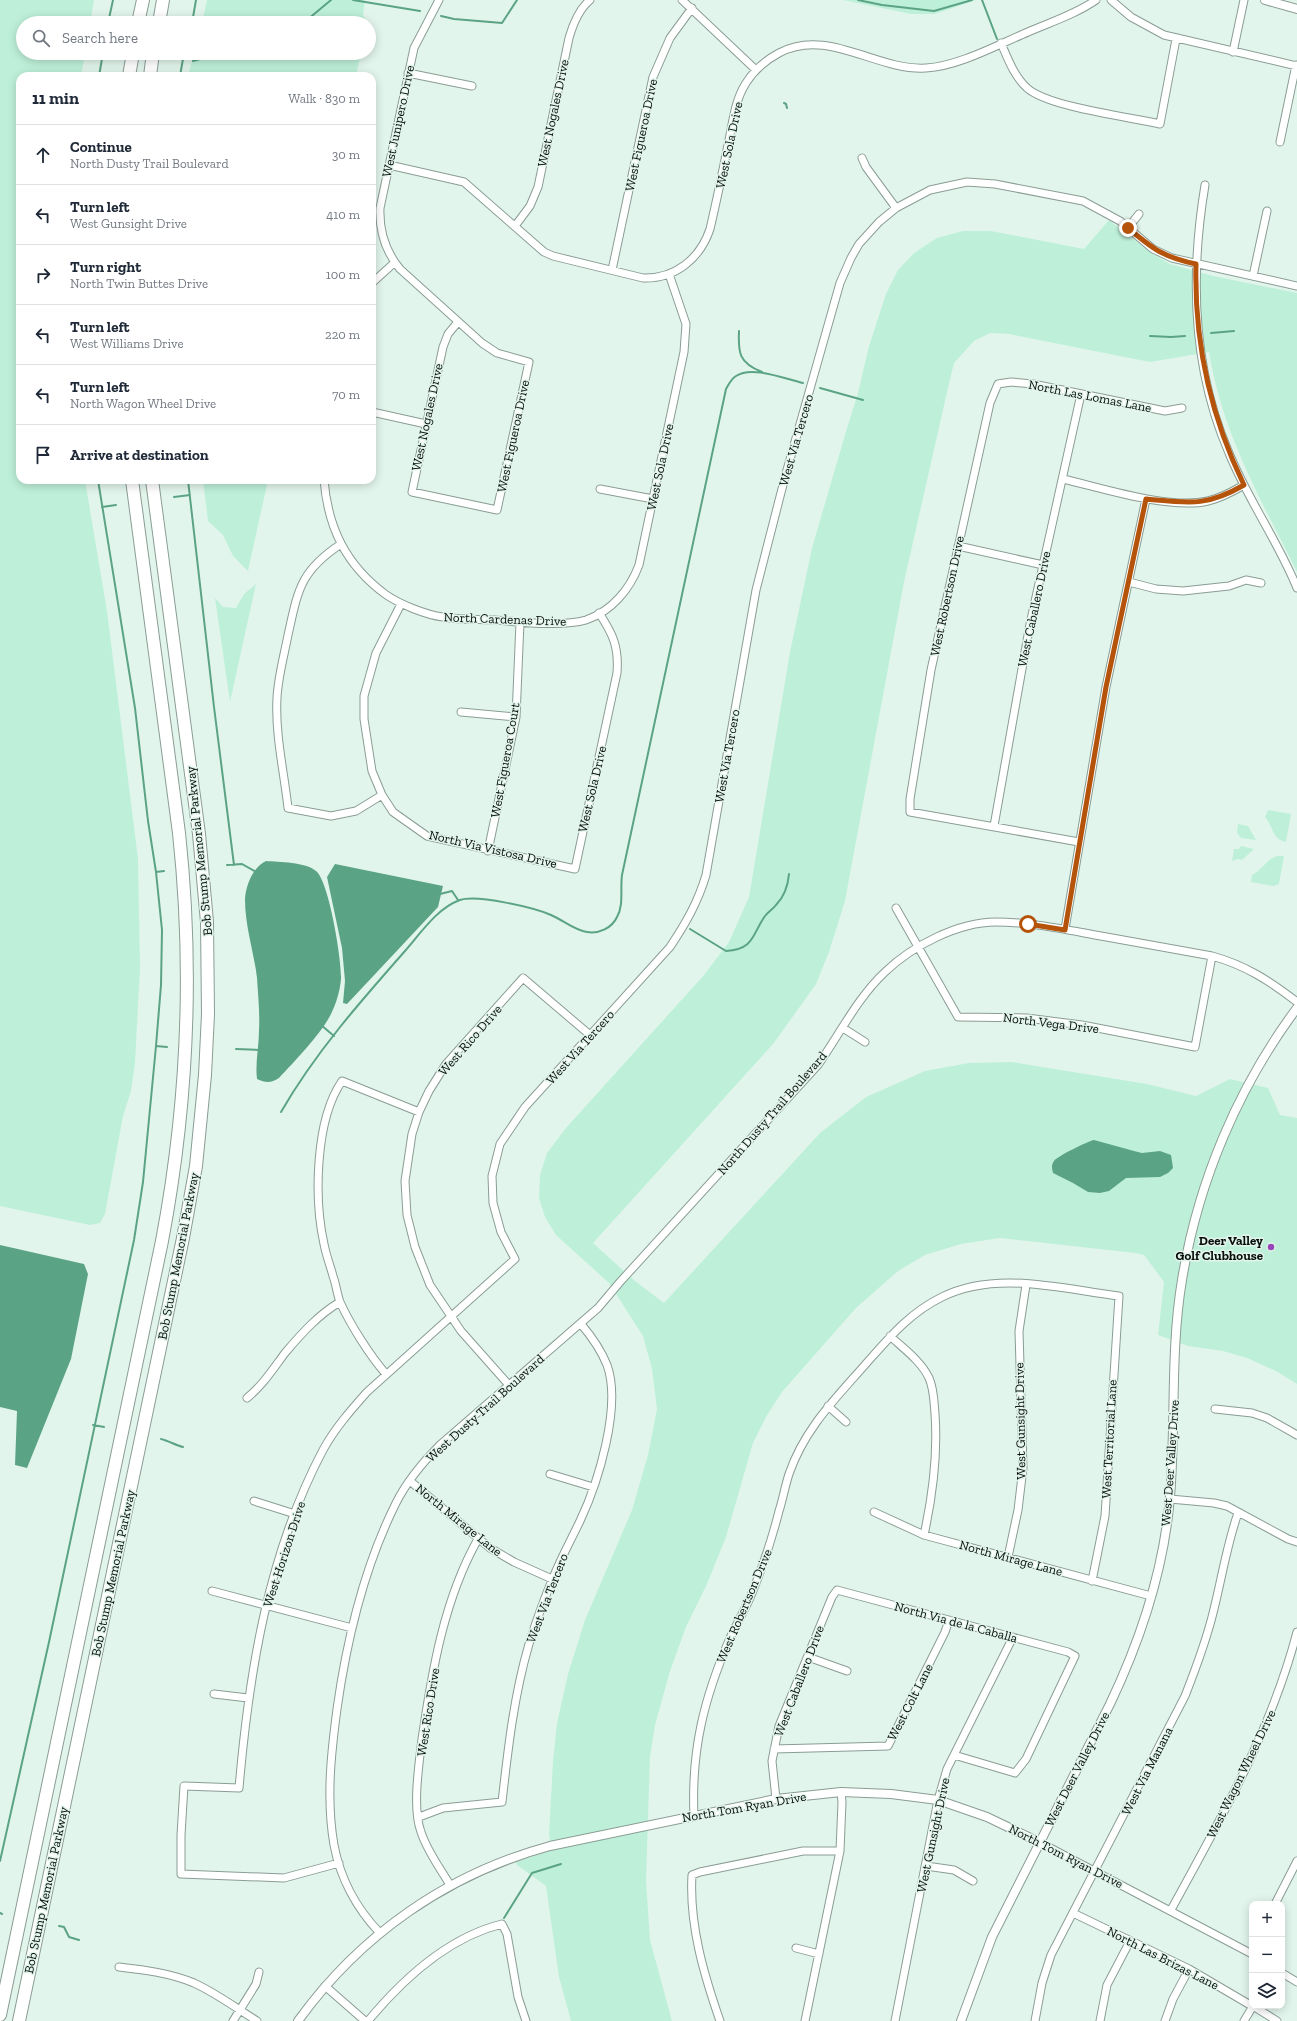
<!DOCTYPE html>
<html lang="en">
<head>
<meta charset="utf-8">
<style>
	:root { --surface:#fff; --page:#f6f6f7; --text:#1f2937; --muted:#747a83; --line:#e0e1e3 }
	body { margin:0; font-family:"Zilla Slab",serif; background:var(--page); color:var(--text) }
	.controls { position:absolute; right:12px; bottom:12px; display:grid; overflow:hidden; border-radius:8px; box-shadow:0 2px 10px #0003 }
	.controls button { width:36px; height:36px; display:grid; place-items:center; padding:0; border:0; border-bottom:1px solid var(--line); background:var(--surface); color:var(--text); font:20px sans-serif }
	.stop { position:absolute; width:12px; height:12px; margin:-9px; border:3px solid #b45309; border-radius:50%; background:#fff }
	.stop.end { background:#b45309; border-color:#fff; box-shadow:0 1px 4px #0008 }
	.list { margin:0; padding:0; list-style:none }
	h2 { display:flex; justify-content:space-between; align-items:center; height:52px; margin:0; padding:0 16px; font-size:17px }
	h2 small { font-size:13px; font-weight:400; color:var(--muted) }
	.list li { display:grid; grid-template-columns:26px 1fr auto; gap:12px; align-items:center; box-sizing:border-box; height:60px; padding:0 16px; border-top:1px solid var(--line) }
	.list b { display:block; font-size:15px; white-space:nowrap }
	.list p { margin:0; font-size:13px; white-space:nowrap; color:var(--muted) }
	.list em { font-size:13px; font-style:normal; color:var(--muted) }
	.icon { flex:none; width:22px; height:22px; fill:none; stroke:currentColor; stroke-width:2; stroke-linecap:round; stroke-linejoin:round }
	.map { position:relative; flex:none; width:1297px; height:2021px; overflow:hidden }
	.search { position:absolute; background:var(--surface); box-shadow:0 2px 10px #0003; left:16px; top:16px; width:360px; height:44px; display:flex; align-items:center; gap:10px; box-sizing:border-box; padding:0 14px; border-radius:22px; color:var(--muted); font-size:15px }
	.panel { position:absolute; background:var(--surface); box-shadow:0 2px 10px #0003; left:16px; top:72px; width:360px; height:412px; border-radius:12px }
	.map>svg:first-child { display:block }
	.green { fill:#bef0d9 }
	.water { fill:#5ba385 }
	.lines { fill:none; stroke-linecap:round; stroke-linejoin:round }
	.stream { stroke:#5ba385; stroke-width:2 }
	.minor-casing { stroke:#8a9d94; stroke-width:9 }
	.tertiary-casing { stroke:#8a9d94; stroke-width:10 }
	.motorway-casing { stroke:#8a9d94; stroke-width:14 }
	.minor { stroke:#fff; stroke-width:7 }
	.tertiary { stroke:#fff; stroke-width:8 }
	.motorway { stroke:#fff; stroke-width:12 }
	.route { stroke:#b45309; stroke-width:5 }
	.poi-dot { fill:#9747b7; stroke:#e2f5ec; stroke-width:1.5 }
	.labels { text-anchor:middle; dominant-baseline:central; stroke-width:3; stroke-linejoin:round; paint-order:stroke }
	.street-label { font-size:13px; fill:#070d0a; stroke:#e2f5ec }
	.poi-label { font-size:13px; font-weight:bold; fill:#070d0a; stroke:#e2f5ec; text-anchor:end }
</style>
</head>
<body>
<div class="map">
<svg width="1297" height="2021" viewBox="0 0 1297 2021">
	<rect width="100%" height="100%" fill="#e2f5ec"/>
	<!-- green -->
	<path class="green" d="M 0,0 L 94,0 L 90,23 L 23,23 L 23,53 L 85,53 L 81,76 L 20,76 L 20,480 L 85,480 L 107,611 L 138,859 L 140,968 L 135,1063 L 131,1091 L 123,1116 L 105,1214 L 100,1223 L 90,1225 L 0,1206 Z
		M 207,0 L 365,0 L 363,15 L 367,23 L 202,23 Z
		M 843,0 L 976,0 L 935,14 L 911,14 Z
		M 194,53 L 361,53 L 356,76 L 188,76 Z
		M 1109,220 L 1151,253 L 1170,264 L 1213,276 L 1297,293 L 1297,572 C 1260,497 1223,436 1209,352 L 1150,362 L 1009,334 L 990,333 L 974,341 L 954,363 L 948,388 L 904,582 L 845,901 L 829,952 L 816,984 L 774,1043 L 593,1243 L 635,1281 L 664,1303 L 820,1133 L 866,1097 L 925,1071 L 969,1063 L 1012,1062 L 1147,1084 L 1196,1096 L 1230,1079 L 1268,1088 L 1280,1115 L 1297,1118 L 1297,1384 L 1276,1371 L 1247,1358 L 1223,1351 L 1188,1346 L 1158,1335 L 1164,1282 L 1144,1255 L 1135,1253 L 1000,1238 L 961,1244 L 925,1255 L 898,1271 L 856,1308 L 782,1392 L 766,1417 L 753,1443 L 726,1537 L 707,1584 L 686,1627 L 670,1671 L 655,1725 L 650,1757 L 646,1881 L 650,1940 L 672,2021 L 571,2021 L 559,1977 L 546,1886 L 517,1865 L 516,1862 L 552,1850 L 549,1835 L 553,1761 L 557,1723 L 568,1674 L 585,1620 L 632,1510 L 648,1455 L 657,1409 L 652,1369 L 643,1336 L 609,1283 L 556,1235 L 545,1217 L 539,1198 L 540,1175 L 547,1153 L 566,1128 L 704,975 L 729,942 L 749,897 L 790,652 L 812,548 L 847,428 L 858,393 L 869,346 L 886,294 L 898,270 L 914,253 L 937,238 L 963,231 L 991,231 L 1084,249 Z
		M 203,480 L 268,480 L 248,571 L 233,556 L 223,535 L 208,521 Z
		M 256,584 L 230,702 L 215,598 L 223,607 L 236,608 L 244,594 Z
		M 1268,810 L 1291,814 L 1286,842 C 1272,840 1273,826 1265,817 Z
		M 1238,824 L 1248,826 L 1256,840 L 1241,838 L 1237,833 Z
		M 1241,846 L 1254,849 L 1242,860 L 1238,859 L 1232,861 L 1234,849 L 1239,849 Z
		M 1277,856 L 1284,856 L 1279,884 L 1273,886 L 1251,882 L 1252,875 C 1262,870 1267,859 1277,856 Z"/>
	<!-- water -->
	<path class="water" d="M 266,861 C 279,862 306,862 316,871 C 329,881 342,961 341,979 C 340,991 336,1004 331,1014 C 321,1034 295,1061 279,1078 C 271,1083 266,1083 257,1079 C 255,1063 259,1047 259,1030 C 260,1013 258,995 257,978 C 254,952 245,927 245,899 C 246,885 253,867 266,861 Z
		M 335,864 L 443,886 L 438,907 L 347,1004 L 343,1003 L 345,981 L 342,948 L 327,877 Z
		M 1094,1140 L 1134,1151 L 1142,1153 L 1160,1151 L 1171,1155 L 1173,1168 L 1168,1173 L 1160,1177 L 1126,1178 L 1109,1191 L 1100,1193 L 1088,1192 L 1073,1183 L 1053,1173 C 1052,1169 1051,1165 1054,1161 C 1056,1157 1088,1141 1094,1140 Z
		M 0,1245 L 84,1264 L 88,1274 L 71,1359 L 27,1468 L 15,1465 L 17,1411 L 0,1407 Z"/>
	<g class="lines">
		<!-- stream -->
		<path class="stream" d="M 353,0 L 420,11
			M 858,0 L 882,5 L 934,11 L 972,0
			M 982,0 L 997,39
			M 441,16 L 454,19 L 502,23 L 517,0
			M 108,23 L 113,0
			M 192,23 L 196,0
			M 300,23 L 307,20 L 331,0
			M 193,61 L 222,53
			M 99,76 L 103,53
			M 180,76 L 184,53
			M 784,103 L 786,104 L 787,108
			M 739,331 C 738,353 739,363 762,372
			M 1211,333 L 1234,331
			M 1150,336 L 1171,337 L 1185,336
			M 820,388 L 863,400
			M 188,480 L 214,707 L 234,865
			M 174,497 L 190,495
			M 102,507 L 116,505
			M 227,865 L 242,864 L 256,872
			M 156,872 L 164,871
			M 440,894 L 452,891 L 458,900
			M 690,929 L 726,951 C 755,949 752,934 765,916 C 768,912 773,909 776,905 C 784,897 788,885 789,874
			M 321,1025 L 334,1036
			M 156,1046 L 167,1047
			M 236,1049 L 259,1050
			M 281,1112 C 315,1053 360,1002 405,951 C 420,934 437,908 460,900 C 477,894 535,908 551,915 C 563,920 574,930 587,932 C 599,934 612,928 617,917 C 624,905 620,889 622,875 L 726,389 C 729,384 731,379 736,376 C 752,365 785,379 803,383
			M 93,1425 L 104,1427
			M 161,1439 C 169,1441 175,1445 183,1447
			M 0,1861 L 49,1642 L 134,1240 L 143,1182 L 156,1046 L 161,985 L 162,930 L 156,872 L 148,821 L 135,708 L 98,480
			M 0,1913 L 2,1914
			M 504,1918 L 532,1873 L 561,1864
			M 59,1926 L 64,1927 L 69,1937 L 79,1940"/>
		<!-- minor casing -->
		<g class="minor-casing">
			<path id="minor" d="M 439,0 L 414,48 L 380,208 C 379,231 385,251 400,269 L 482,343 L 497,353 L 529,362 L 497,510 L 412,492 L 443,347 L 448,334 L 458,322
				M 682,0 L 756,70
				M 1111,0 L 1131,17 L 1164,35 L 1297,66
				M 1001,43 C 1008,59 1014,76 1027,88 C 1048,107 1129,117 1160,124 L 1176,39
				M 1233,52 L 1244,0
				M 408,73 L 472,86
				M 1280,142 L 1296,65
				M 862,158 L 866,167 L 896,208
				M 389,165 L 464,182 L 544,252 L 553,256 L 643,278 C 675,279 700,259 710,229 C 717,199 723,170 729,140 C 733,121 735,100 746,83 C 754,70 766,60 779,53 C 828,27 876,71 926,68 C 959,66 997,45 1028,32 C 1051,22 1076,14 1096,0
				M 1205,185 C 1190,275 1192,368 1229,453 C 1248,500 1278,541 1297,588
				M 515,226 L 530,206 L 538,187 L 569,38 C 573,24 579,9 590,0
				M 1128,228 L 1139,214
				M 612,270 L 653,77 L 670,38 L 692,8
				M 1253,276 L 1267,211
				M 372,283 L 394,263
				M 372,412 L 426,424
				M 1063,479 C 1102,488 1169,510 1208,501 C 1221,498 1232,492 1244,485
				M 324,480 C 328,528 346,565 385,594 C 399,604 426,615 443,617 C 460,620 478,619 495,620 C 520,622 562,627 586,620 C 612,611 630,589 639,565 L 684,352 L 686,324 L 669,274
				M 600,489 L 653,499
				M 341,544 C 300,571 298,590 288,635 C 284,656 278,677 277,698 C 275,734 284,772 288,808 L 331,816 L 356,811 L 382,795
				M 958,546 L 1043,565
				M 1129,582 L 1156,589 L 1183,591 L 1229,586 L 1246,580 L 1261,583
				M 401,604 L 376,653 L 364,696 L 364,719 L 372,771 L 382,795 L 393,812 L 427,836 L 575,869 L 617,673 C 619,647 613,634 599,613
				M 461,712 L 516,717
				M 994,826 L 1030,624 L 1081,394
				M 1079,842 L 910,812 L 910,799 L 931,670 L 990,403 L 998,384 L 1011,382 L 1033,384 L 1165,411 L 1182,408
				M 488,851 L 516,717 L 520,622
				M 896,908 L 958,1017 L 1027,1018 L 1082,1025 L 1195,1047 L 1212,956
				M 1065,929 L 1106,687 L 1146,499
				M 843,1028 L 865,1042
				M 890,1336 C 904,1349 921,1361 929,1378 C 934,1389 934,1402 935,1414 C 938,1456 933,1494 924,1535
				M 386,1374 C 370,1356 350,1324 340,1302 C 337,1294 336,1284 333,1276 C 330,1265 326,1255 324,1244 C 314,1199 315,1120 342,1081 L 419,1112
				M 508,1384 L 461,1331 L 430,1285 L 415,1247 L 407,1215 L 405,1181 L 412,1134 L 419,1112 L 429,1091 L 446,1064 L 523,978 L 590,1035
				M 247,1398 C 263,1385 273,1369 285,1353 C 301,1334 319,1314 340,1302
				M 828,1406 L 846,1422
				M 1215,1409 L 1252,1413 L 1267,1418 L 1297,1435
				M 550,1474 L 593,1487
				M 410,1481 L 490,1548 L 514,1562 L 552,1579
				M 1170,1499 L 1214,1503 L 1227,1506 L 1288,1539 L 1297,1542
				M 254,1501 L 295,1514
				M 874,1512 L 924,1535 L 1151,1596
				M 1008,1557 L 1018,1510 L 1023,1468 L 1019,1331 L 1026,1285
				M 212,1591 L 352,1628
				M 808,1657 L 847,1671
				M 214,1694 L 248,1698
				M 774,1749 L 888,1746 L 945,1632 L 949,1620
				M 776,1799 L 772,1761 L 779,1726 L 832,1597 L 837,1590 L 1068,1652 L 1075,1656 L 1026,1759 L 1015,1773 L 954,1755
				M 694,1816 C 691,1750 704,1698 730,1638 C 737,1623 746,1608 752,1593 C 763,1566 772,1539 779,1511 C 783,1499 785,1486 789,1474 C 804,1430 834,1400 864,1366 C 888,1339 909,1313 942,1297 C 996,1270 1062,1289 1119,1296 L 1105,1516 L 1092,1581
				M 419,1817 L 443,1808 L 502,1802 C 508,1749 514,1695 529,1644 C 536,1622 544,1599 553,1578 C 561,1558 571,1540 580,1521 C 598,1483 622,1406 607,1365 C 601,1350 592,1337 581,1324
				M 1039,1842 L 1252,1954
				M 339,1863 L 284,1878 L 181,1874 L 181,1835 L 184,1786 L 239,1788 C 249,1672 268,1554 323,1450 C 335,1428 351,1410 367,1392 L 515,1259 L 501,1232 L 493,1203 L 492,1176 L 500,1144 L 525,1107 L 670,947 C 686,923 698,902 706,875 L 756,590 L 785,477 L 840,283 L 851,258 L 859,244 L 879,222 L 896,208 L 930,190 L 967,182 L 995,184 L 1083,201 L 1120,221 L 1153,249 L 1172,258 L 1297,286
				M 926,1866 L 954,1870 L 973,1881
				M 450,1885 C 440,1868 427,1851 421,1832 C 412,1808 419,1764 422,1739 C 432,1671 444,1599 478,1539
				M 1275,1904 L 1297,1861
				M 1171,1910 C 1220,1820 1271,1732 1297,1632
				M 1073,1913 L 1189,1969 L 1252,2006
				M 379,1932 C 356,1908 340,1877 334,1845 C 326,1799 331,1754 337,1709 C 347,1638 364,1567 396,1503 C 407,1481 423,1462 440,1445 L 598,1308 L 620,1282 L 818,1065 C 839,1035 858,997 885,972 C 912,946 958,922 996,922 C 1031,922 1067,930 1101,936 C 1138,943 1175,949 1212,956 C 1245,965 1270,981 1297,1002
				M 796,1948 L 819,1954
				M 119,1967 C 145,1970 170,1973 194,1983 C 216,1993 236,2008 257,2021
				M 1282,1973 L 1297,1982
				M 325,1986 L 365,2021
				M 1253,2006 L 1277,2021
				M 233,2021 L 256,1984 L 259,1972
				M 368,2021 C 402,1980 449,1937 502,1924 L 507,1934 L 518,1997 L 526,2021
				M 720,2021 C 704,1975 689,1925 692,1875 L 700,1872 L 803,1851 L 840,1851
				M 805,2021 L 840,1851 L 842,1802 L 841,1792
				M 895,2021 L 938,1800 L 947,1769 L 1013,1637
				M 1035,2021 L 1042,1983 L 1051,1955 L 1185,1696 C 1196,1668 1207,1639 1214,1609 C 1222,1577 1227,1544 1238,1513
				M 1100,2021 L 1107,1985 L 1130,1941
				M 1165,2021 L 1173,1999 L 1189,1969
				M 1244,2021 L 1253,2006"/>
		</g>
		<!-- tertiary casing -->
		<g class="tertiary-casing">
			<path id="tertiary" d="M 1265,0 L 1297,9
				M 298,2021 C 360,1935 447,1874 550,1846 L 776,1799 L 841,1792 L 891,1794 L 938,1800 L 987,1817 L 1039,1842
				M 961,2021 L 992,1937 L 1110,1704 C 1141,1639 1164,1569 1170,1497 C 1176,1425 1170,1351 1182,1280 C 1198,1182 1238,1087 1297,1008"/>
		</g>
		<!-- motorway casing -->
		<g class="motorway-casing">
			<path id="motorway" d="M 138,23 L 143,0
				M 159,23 L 163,0
				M 129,76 L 133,53
				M 150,76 L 153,53
				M 0,2015 L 162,1241 C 188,1104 194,972 179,833 L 132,480
				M 19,2021 L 183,1238 L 196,1166 L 205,1075 L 208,1014 L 207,922 L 199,834 L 152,480"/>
		</g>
		<!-- minor -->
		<use href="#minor" class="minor"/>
		<!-- tertiary -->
		<use href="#tertiary" class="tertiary"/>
		<!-- motorway -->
		<use href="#motorway" class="motorway"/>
	</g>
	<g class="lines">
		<!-- route -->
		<path class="route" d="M 1028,924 L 1065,930 L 1106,687 L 1146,499 C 1189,503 1206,507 1244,485 C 1210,415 1194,342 1196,264 C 1163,257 1153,249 1128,228"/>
	</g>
	<!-- markers -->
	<circle class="poi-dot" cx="1271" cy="1247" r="4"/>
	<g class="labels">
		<!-- street labels -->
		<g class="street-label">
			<text transform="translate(553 113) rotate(-78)">West Nogales Drive</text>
			<text transform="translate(398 121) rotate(-78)">West Junipero Drive</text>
			<text transform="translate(641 135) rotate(-78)">West Figueroa Drive</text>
			<text transform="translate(729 145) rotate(-78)">West Sola Drive</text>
			<text transform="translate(1090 396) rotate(11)">North Las Lomas Lane</text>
			<text transform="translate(427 417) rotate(-78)">West Nogales Drive</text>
			<text transform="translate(513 436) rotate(-78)">West Figueroa Drive</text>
			<text transform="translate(796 440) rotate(-74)">West Via Tercero</text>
			<text transform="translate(660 467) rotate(-78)">West Sola Drive</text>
			<text transform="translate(947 596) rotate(-78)">West Robertson Drive</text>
			<text transform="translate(1034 609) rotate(-78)">West Caballero Drive</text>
			<text transform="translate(505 619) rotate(2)">North Cardenas Drive</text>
			<text transform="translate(727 756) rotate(-80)">West Via Tercero</text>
			<text transform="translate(505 760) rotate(-80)">West Figueroa Court</text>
			<text transform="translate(592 789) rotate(-77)">West Sola Drive</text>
			<text transform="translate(493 849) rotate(13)">North Via Vistosa Drive</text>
			<text transform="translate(199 851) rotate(-96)">Bob Stump Memorial Parkway</text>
			<text transform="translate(1051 1023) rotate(7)">North Vega Drive</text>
			<text transform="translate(470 1040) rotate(-49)">West Rico Drive</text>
			<text transform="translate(580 1047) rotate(-48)">West Via Tercero</text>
			<text transform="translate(772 1113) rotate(-49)">North Dusty Trail Boulevard</text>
			<text transform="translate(178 1256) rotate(-79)">Bob Stump Memorial Parkway</text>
			<text transform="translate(485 1408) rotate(-42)">West Dusty Trail Boulevard</text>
			<text transform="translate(1020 1421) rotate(-91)">West Gunsight Drive</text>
			<text transform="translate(1109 1439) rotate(-87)">West Territorial Lane</text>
			<text transform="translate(1170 1463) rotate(-86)">West Deer Valley Drive</text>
			<text transform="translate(459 1520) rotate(39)">North Mirage Lane</text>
			<text transform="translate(284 1554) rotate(-72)">West Horizon Drive</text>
			<text transform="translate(1011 1558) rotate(15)">North Mirage Lane</text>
			<text transform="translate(113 1573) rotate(-78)">Bob Stump Memorial Parkway</text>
			<text transform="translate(547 1598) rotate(-69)">West Via Tercero</text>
			<text transform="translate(744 1606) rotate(-67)">West Robertson Drive</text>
			<text transform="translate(956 1622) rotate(15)">North Via de la Caballa</text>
			<text transform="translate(799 1681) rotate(-69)">West Caballero Drive</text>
			<text transform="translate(910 1702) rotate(-63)">West Colt Lane</text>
			<text transform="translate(428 1712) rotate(-81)">West Rico Drive</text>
			<text transform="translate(1077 1769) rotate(-63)">West Deer Valley Drive</text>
			<text transform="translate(1147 1771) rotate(-63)">West Via Manana</text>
			<text transform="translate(1241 1774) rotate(-64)">West Wagon Wheel Drive</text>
			<text transform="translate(744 1807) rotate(-10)">North Tom Ryan Drive</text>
			<text transform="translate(933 1835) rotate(-78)">West Gunsight Drive</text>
			<text transform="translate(1066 1856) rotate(27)">North Tom Ryan Drive</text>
			<text transform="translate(46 1890) rotate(-78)">Bob Stump Memorial Parkway</text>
			<text transform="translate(1163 1958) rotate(27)">North Las Brizas Lane</text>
		</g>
		<!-- poi labels -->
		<g class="poi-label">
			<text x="1263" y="1240">Deer Valley<tspan x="1263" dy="15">Golf Clubhouse</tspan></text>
		</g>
	</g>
</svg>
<div class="controls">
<button>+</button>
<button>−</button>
<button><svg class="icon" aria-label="layers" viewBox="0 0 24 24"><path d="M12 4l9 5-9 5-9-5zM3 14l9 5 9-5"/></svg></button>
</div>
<div class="stop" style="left:1028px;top:924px"></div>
<div class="stop end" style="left:1128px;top:228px"></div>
<div class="search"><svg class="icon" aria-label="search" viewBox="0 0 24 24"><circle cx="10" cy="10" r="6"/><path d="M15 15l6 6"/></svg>Search here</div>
<section class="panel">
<h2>11 min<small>Walk · 830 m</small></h2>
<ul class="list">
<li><svg class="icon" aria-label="ahead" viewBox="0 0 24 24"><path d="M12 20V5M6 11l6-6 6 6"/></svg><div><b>Continue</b><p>North Dusty Trail Boulevard</p></div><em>30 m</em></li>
<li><svg class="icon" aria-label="left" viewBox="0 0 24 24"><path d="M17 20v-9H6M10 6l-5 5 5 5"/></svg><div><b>Turn left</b><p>West Gunsight Drive</p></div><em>410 m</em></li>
<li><svg class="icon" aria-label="right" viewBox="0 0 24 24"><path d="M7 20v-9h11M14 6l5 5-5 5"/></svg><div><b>Turn right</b><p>North Twin Buttes Drive</p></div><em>100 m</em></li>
<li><svg class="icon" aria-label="left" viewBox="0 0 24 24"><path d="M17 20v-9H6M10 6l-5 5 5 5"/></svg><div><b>Turn left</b><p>West Williams Drive</p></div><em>220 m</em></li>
<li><svg class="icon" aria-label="left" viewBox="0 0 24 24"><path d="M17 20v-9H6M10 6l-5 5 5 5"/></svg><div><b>Turn left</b><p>North Wagon Wheel Drive</p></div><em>70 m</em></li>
<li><svg class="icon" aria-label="arrive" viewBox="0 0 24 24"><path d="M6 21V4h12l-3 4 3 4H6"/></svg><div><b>Arrive at destination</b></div></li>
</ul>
</section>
</div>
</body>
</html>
